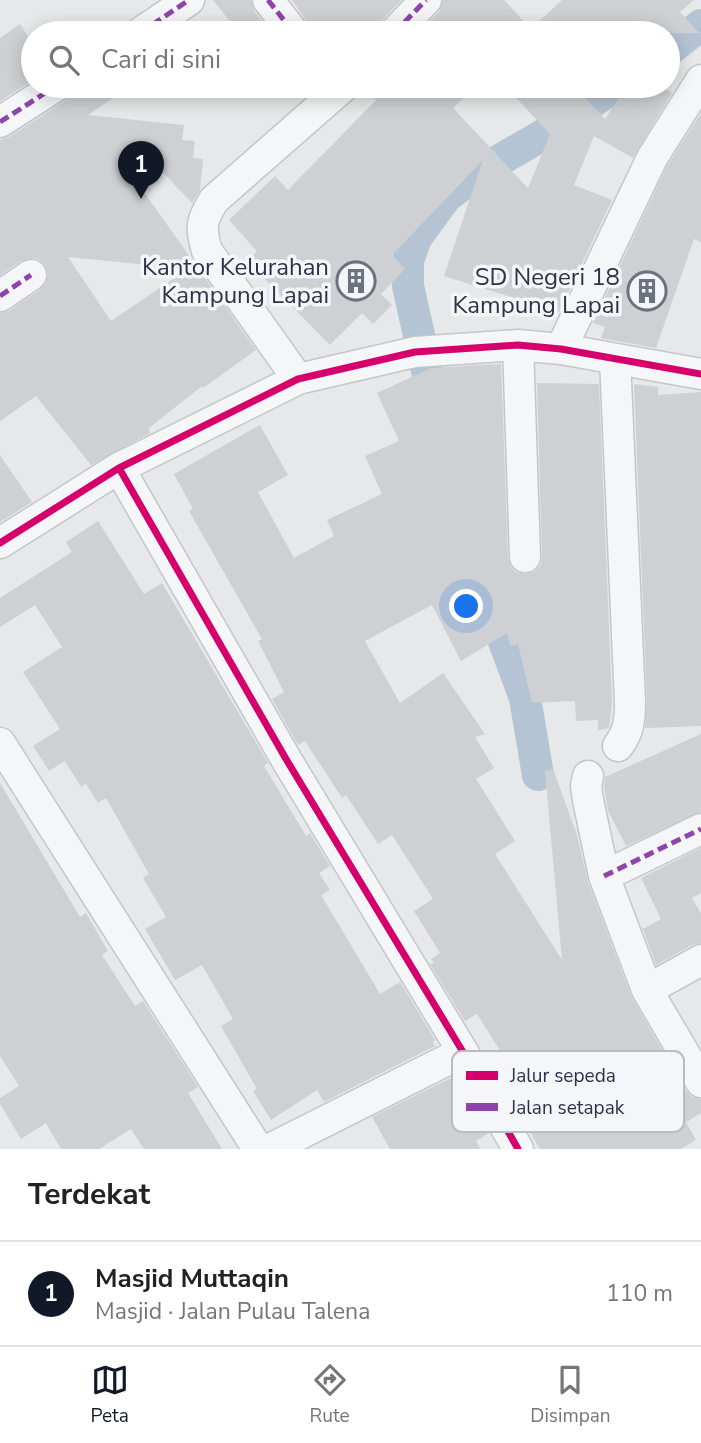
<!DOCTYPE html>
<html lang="id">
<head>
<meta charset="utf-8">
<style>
	:root { --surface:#fff; --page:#f2f2f2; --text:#222; --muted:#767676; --line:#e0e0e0; --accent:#111827 }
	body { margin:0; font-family:"Nunito Sans",sans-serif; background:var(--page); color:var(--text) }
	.you { position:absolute; left:467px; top:607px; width:24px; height:24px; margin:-18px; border:5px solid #fff; border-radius:50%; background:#1a73e8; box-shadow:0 0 0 10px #1a73e833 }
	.badge { display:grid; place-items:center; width:46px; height:46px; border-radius:50%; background:var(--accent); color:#fff; font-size:23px; font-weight:700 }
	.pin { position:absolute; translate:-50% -58px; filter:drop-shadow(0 2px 4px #0008) }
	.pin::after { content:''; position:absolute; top:37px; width:24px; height:21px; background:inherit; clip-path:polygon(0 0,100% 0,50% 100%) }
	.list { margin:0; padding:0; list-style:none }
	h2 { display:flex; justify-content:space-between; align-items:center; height:91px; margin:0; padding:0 28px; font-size:30px }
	h2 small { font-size:23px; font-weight:400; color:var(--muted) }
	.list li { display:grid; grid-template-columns:46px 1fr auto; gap:21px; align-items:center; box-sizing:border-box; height:105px; padding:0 28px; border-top:2px solid var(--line) }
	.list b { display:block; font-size:26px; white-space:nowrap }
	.list p { margin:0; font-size:23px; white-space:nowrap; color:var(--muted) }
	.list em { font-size:23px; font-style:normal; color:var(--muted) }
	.icon { flex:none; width:38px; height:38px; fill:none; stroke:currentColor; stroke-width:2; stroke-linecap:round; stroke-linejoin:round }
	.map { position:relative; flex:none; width:701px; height:1149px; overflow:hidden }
	.search { position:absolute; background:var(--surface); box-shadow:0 4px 18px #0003; left:21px; right:21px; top:21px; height:77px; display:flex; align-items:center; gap:18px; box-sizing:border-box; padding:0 24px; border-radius:38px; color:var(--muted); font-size:26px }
	.sheet { height:196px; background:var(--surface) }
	nav { display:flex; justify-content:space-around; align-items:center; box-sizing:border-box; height:98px; border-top:2px solid var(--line); background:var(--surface); font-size:19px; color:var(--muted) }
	nav a { display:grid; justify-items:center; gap:4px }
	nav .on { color:var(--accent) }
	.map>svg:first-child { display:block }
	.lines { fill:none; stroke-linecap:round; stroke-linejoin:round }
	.canal { stroke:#b4c4d5; stroke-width:32 }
	.building { fill:#ced0d3; fill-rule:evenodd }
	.minor-casing { stroke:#c4c6c8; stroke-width:33 }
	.minor { stroke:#f5f6f7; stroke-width:30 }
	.quiet { stroke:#8e44ad; stroke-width:5; stroke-dasharray:10 5; stroke-linecap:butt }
	.cycleway-casing { stroke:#f4f6f9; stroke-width:11 }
	.cycleway { stroke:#d6006c; stroke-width:7 }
	.labels { text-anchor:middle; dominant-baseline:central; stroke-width:7; stroke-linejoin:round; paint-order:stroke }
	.poi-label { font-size:24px; fill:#2b3445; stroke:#f4f6f9; text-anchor:end }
	.key { fill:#f4f6f9; stroke:#b8bcc3; stroke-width:2 }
	.key-label { font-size:19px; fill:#2b3445 }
</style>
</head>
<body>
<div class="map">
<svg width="701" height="1149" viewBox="0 0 701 1149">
	<rect width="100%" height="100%" fill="#e6e8ea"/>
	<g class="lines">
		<!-- canal -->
		<path class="canal" d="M 668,51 L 701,25
			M 436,411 L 408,286 L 408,261 L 416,238 L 446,197 L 479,172 L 543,135 L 616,86
			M 487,596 L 525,698 L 538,775"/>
	</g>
	<!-- building -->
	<path class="building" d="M 213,0 L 251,0 L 254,11 L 272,33 L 239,33 Z
		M 292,0 L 402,0 L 381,21 L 377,33 L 311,33 L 308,23 Z
		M 443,0 L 504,0 L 531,29 L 562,0 L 694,0 L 680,12 L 699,33 L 418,33 L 439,12 Z
		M 20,24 L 33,44 L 33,80 L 0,101 L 0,38 Z
		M 74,86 L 131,86 L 88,115 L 184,125 L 182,140 L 195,141 L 193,158 L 203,159 L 200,190 L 192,203 L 153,162 L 134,178 L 256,350 L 203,388 L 202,386 L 149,428 L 150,433 L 91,465 L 36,396 L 0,421 L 0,313 L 10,310 L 41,289 L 46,283 L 48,274 L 45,265 L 38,259 L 30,258 L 21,261 L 0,275 L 0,140 L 9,137 L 65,101 L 71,95 ZM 68,257 L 188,269 L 111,321 Z
		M 362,86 L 477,86 L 453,108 L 528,188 L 550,134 L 505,86 L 574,86 L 605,119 L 627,86 L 661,86 L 672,93 L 633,158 L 594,136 L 574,185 L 612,200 L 559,312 L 444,276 L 483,160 L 392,255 L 405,269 L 381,294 L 392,305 L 373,324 L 362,313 L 330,345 L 247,261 L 257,251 L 229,220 L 275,176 L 288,190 L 376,100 Z
		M 701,113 L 701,242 L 694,239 L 656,348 L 601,338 L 605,327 L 593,323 L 667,166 Z
		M 501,364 L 508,558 L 511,567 L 516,572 L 525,574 L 535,571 L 541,565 L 542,556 L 537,383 L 599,384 L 612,702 L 609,728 L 598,730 L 598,720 L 576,721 L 575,701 L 532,703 L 518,644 L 510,646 L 507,633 L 461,661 L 432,605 L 365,641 L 400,703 L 443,673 L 485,734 L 475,737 L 494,768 L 476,779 L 515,841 L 495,854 L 562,960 L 545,771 L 553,769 L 577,835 L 588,882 L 631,996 L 686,1091 L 692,1097 L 701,1099 L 701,1113 L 686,1122 L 696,1140 L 681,1149 L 540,1149 L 503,1086 L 517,1077 L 477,1014 L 465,1021 L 430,964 L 434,963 L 431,959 L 440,953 L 414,911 L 433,899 L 392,835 L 378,844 L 346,795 L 342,798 L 305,741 L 298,745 L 272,699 L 284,692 L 258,641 L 262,639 L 189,511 L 193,509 L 174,474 L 260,425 L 288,475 L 258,492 L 294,558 L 334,536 L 327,520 L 382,494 L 365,456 L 399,441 L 377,393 L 431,368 Z
		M 634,384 L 658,387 L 658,395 L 701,392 L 701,726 L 645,728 L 647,701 Z
		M 0,455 L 32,502 L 0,522 Z
		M 98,521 L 144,594 L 162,583 L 268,763 L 264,766 L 306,836 L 310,833 L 330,866 L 319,873 L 330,890 L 321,895 L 380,994 L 400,982 L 435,1040 L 433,1042 L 435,1046 L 324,1102 L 317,1090 L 271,1120 L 253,1091 L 257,1089 L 221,1026 L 233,1019 L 202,965 L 175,980 L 145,929 L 166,917 L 143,878 L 149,874 L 106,798 L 98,803 L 86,784 L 81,787 L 65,761 L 49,771 L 33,746 L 60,729 L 23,672 L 62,647 L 35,605 L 0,627 L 0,598 L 72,552 L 66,542 Z
		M 701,734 L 701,812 L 626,846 L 608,811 L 604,786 L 605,777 Z
		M 0,783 L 80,917 L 86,913 L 108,951 L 102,955 L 135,1006 L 143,1001 L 198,1087 L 188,1093 L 222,1149 L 144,1149 L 131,1129 L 99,1149 L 61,1149 L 46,1123 L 21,1139 L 0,1104 L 0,1098 L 19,1086 L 0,1056 Z
		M 701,848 L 701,893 L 692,898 L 701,914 L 701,943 L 692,945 L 656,965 L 643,929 L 661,919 L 641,878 Z
		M 453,1077 L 489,1133 L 476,1141 L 480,1149 L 390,1149 L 372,1117 Z"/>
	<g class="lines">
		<!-- minor casing -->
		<g class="minor-casing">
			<path id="minor" d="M 268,0 L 294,33
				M 140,33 L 189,0
				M 394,33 L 426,0
				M 0,122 L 56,86
				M 0,296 L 31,275
				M 518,345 L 525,557
				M 561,349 L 652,158 L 701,80
				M 615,359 L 630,702 C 630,719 629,732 618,746
				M 298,379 L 207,251 C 200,227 201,221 214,200 L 344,86
				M 119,468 L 286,759 L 463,1052 L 518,1149
				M 0,543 L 119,468 L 298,379 L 415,352 L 518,345 L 561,349 L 701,374
				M 0,743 L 258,1149
				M 588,776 L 586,786 L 588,800 L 604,876 L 647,990 L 701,1082
				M 604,876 L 701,829
				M 647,990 L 701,960
				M 270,1149 L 463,1052"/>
		</g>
		<!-- minor -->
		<use href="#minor" class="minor"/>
		<!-- quiet -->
		<path class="quiet" d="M 268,0 L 294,33
			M 140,33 L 189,0
			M 394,33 L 426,0
			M 335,86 L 339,91 L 344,86
			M 0,122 L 56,86
			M 0,296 L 31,275
			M 604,876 L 701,829"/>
		<!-- cycleway casing -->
		<g class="cycleway-casing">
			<path id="cycleway" d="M 119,468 L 286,759 L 463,1052 L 518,1149
				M 0,543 L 119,468 L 298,379 L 415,352 L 518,345 L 561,349 L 701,374"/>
		</g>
		<!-- cycleway -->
		<use href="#cycleway" class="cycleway"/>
	</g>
	<!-- icons -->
	<defs>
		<g id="building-ring" transform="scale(2.0125)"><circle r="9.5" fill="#f4f6f9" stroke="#6c737f" stroke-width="1.5"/><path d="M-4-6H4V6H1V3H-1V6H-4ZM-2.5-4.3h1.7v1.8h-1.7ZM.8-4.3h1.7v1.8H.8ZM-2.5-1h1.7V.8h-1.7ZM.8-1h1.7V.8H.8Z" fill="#6c737f"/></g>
	</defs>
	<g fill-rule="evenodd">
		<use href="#building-ring" x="356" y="281"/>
		<use href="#building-ring" x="647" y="291"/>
	</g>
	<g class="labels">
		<!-- poi labels -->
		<g class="poi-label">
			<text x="329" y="267">Kantor Kelurahan<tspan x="329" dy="28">Kampung Lapai</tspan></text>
			<text x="620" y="277">SD Negeri 18<tspan x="620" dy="28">Kampung Lapai</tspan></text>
		</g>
	</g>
	<!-- legend -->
	<rect x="452" y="1051" width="232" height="81" rx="10" class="key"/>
	<rect x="466" y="1071" width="32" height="9" fill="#d6006c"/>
	<rect x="466" y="1103" width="32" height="8" fill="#8e44ad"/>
	<g class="key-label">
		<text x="510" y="1082">Jalur sepeda</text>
		<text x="510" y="1114">Jalan setapak</text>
	</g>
</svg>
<div class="you"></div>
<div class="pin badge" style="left:141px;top:199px">1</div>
<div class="search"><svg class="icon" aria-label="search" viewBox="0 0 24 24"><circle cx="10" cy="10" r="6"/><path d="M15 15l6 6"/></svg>Cari di sini</div>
</div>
<section class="sheet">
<h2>Terdekat<small></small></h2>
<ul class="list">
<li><span class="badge">1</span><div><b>Masjid Muttaqin</b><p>Masjid · Jalan Pulau Talena</p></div><em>110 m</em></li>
</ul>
</section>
<nav>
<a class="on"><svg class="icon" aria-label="map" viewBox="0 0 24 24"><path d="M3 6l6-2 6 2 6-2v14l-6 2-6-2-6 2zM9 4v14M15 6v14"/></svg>Peta</a>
<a><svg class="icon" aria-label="directions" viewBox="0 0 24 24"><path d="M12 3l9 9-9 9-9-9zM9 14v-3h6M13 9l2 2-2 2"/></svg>Rute</a>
<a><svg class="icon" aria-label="saved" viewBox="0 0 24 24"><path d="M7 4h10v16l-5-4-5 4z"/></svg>Disimpan</a>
</nav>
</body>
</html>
